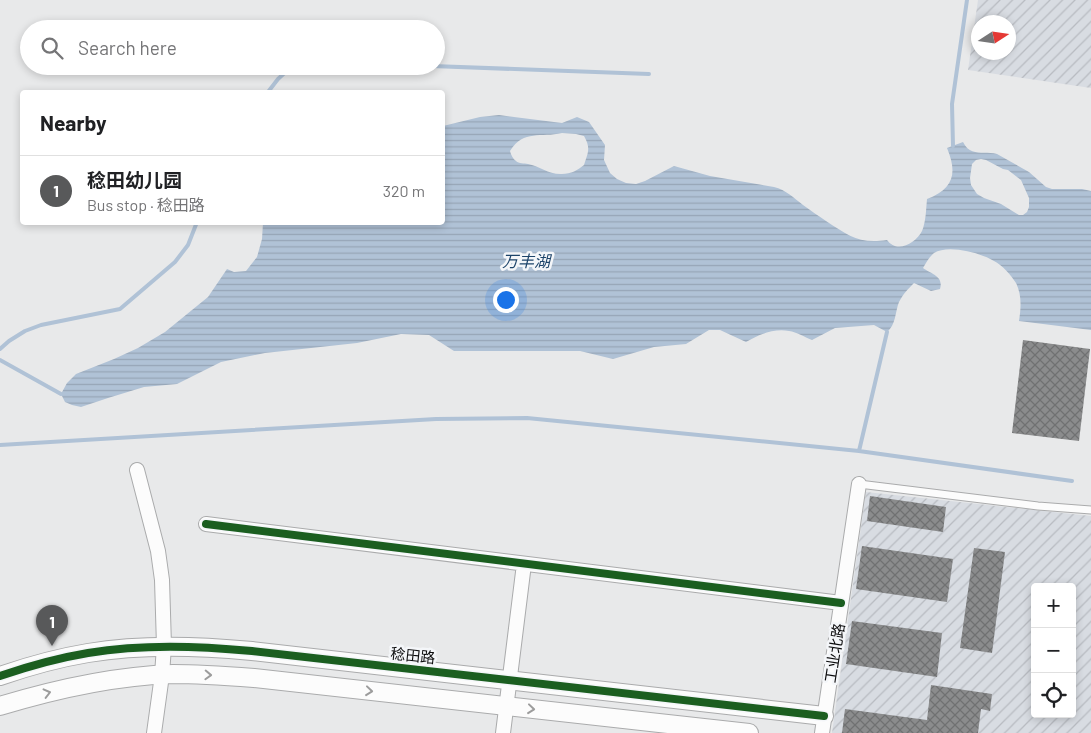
<!DOCTYPE html>
<html lang="en">
<head>
<meta charset="utf-8">
<style>
	:root { --surface:#fff; --page:#f6f6f6; --text:#202124; --muted:#757577; --line:#e0e0e0; --accent:#58595a }
	body { margin:0; font-family:Barlow,"Noto Sans SC",sans-serif; background:var(--page); color:var(--text) }
	.controls { position:absolute; right:15px; bottom:15px; display:grid; overflow:hidden; border-radius:5px; box-shadow:0 2px 8px #0003 }
	.controls button { width:45px; height:45px; display:grid; place-items:center; padding:0; border:0; border-bottom:1px solid var(--line); background:var(--surface); color:var(--text); font:25px sans-serif }
	.compass { position:absolute; left:971px; top:15px; width:45px; height:45px; border-radius:50%; background:var(--surface); box-shadow:0 2px 8px #0003; rotate:78deg }
	.you { position:absolute; left:505px; top:299px; width:18px; height:18px; margin:-12px; border:4px solid #fff; border-radius:50%; background:#1a73e8; box-shadow:0 0 0 8px #1a73e833 }
	.badge { display:grid; place-items:center; width:32px; height:32px; border-radius:50%; background:var(--accent); color:#fff; font-size:16px; font-weight:700 }
	.pin { position:absolute; translate:-50% -41px; filter:drop-shadow(0 1px 2px #0008) }
	.pin::after { content:''; position:absolute; top:26px; width:18px; height:15px; background:inherit; clip-path:polygon(0 0,100% 0,50% 100%) }
	.list { margin:0; padding:0; list-style:none }
	h2 { display:flex; justify-content:space-between; align-items:center; height:65px; margin:0; padding:0 20px; font-size:21px }
	h2 small { font-size:16px; font-weight:400; color:var(--muted) }
	.list li { display:grid; grid-template-columns:32px 1fr auto; gap:15px; align-items:center; box-sizing:border-box; height:70px; padding:0 20px; border-top:1px solid var(--line) }
	.list b { display:block; font-size:19px; white-space:nowrap }
	.list p { margin:0; font-size:16px; white-space:nowrap; color:var(--muted) }
	.list em { font-size:16px; font-style:normal; color:var(--muted) }
	.icon { flex:none; width:28px; height:28px; fill:none; stroke:currentColor; stroke-width:2; stroke-linecap:round; stroke-linejoin:round }
	.map { position:relative; flex:none; width:1091px; height:733px; overflow:hidden }
	.search { position:absolute; background:var(--surface); box-shadow:0 2px 8px #0003; left:20px; top:20px; width:425px; height:55px; display:flex; align-items:center; gap:12px; box-sizing:border-box; padding:0 18px; border-radius:28px; color:var(--muted); font-size:19px }
	.panel { position:absolute; background:var(--surface); box-shadow:0 2px 8px #0003; left:20px; top:90px; width:425px; height:135px; border-radius:5px }
	.map>svg:first-child { display:block }
	.industrial { fill:url(#industrial-furrows); fill-rule:evenodd }
	.water { fill:url(#water-rules); fill-rule:evenodd }
	.lines { fill:none; stroke-linecap:round; stroke-linejoin:round }
	.stream { stroke:#b0c2d6; stroke-width:4 }
	.building { fill:url(#building-cross-hatch) }
	.service-casing { stroke:#aaabac; stroke-width:9 }
	.minor-casing { stroke:#aaabac; stroke-width:16 }
	.tertiary-casing { stroke:#aaabac; stroke-width:20 }
	.service { stroke:#fcfcfc; stroke-width:7 }
	.minor { stroke:#fcfcfc; stroke-width:14 }
	.tertiary { stroke:#fcfcfc; stroke-width:18 }
	.cycleway-casing { stroke:#f4f6f9; stroke-width:11 }
	.cycleway { stroke:#1b5e20; stroke-width:8 }
	.oneway { stroke:#9c9c9c }
	.labels { text-anchor:middle; dominant-baseline:central; stroke-width:5; stroke-linejoin:round; paint-order:stroke }
	.street-label { font-size:15px; fill:#0b0b0c; stroke:#f4f6f9 }
	.water-label { font-size:16px; font-style:italic; fill:#1d446a; stroke:#f4f6f9 }
</style>
</head>
<body>
<div class="map">
<svg width="1091" height="733" viewBox="0 0 1091 733">
	<defs>
		<pattern id="industrial-furrows" width="10" height="10" patternUnits="userSpaceOnUse" patternTransform="scale(1.25)"><rect width="10" height="10" fill="#d8dce2"/><path d="M-1 1l2-2M0 10L10 0M9 11l2-2" fill="none" stroke="#b8bbc1"/></pattern>
		<pattern id="water-rules" width="6" height="5" patternUnits="userSpaceOnUse" patternTransform="scale(1.25)"><rect width="6" height="5" fill="#b0c2d6"/><path d="M0 2.5h6" fill="none" stroke="#96a5b6"/></pattern>
		<pattern id="building-cross-hatch" width="8" height="8" patternUnits="userSpaceOnUse" patternTransform="scale(1.25)"><rect width="8" height="8" fill="#8b8c8d"/><path d="M0 0l8 8M0 8l8-8" fill="none" stroke="#707172"/></pattern>
	</defs>
	<rect width="100%" height="100%" fill="#e8e9ea"/>
	<!-- industrial -->
	<path class="industrial" d="M 978,0 L 1091,0 L 1091,88 L 968,70 ZM 1008,22 L 1008,52 L 978,52 L 978,22 Z
		M 866,492 L 1091,516 L 1091,733 L 832,733 ZM 1035,587 L 1072,587 L 1072,714 L 1035,714 Z"/>
	<!-- water -->
	<path class="water" d="M 499,115 L 562,123 L 577,117 L 589,122 L 605,145 L 604,160 L 610,173 L 617,179 L 626,183 L 636,184 L 645,181 L 674,166 L 710,176 L 774,187 C 786,190 794,198 803,205 C 811,211 819,216 826,221 C 849,236 859,244 887,240 C 897,254 916,243 922,231 C 926,222 926,209 927,199 C 953,189 958,174 947,148 L 963,142 C 971,158 984,150 997,154 L 1029,172 L 1046,187 L 1052,189 L 1082,189 L 1091,191 L 1091,330 L 1019,321 C 1021,308 1022,295 1016,283 C 1011,275 1002,265 994,261 C 981,253 948,244 934,253 C 929,257 926,263 923,268 C 931,274 944,276 940,289 L 931,291 L 914,283 C 908,289 903,294 899,302 C 895,312 896,325 887,332 L 874,325 L 835,328 L 812,340 C 804,337 797,332 789,331 C 774,328 758,335 746,342 L 720,330 L 709,330 L 686,344 L 654,347 L 613,359 L 580,351 L 454,351 L 429,335 L 401,334 L 357,343 L 265,353 L 221,362 L 177,384 L 144,387 L 108,398 L 81,407 L 72,405 L 65,402 L 61,394 L 67,383 L 76,374 L 114,359 L 138,348 L 165,332 L 208,297 L 227,269 L 234,272 L 246,271 L 257,257 L 262,239 L 263,223 L 442,222 L 443,126 L 480,117 ZM 562,133 L 576,134 L 584,136 C 591,148 588,153 584,165 C 578,170 571,174 562,174 C 550,175 539,166 528,164 C 524,163 519,164 516,161 C 513,159 511,155 510,151 C 524,129 541,138 562,133 ZM 981,159 L 986,160 L 1003,169 L 1008,170 L 1021,180 L 1029,198 L 1029,207 L 1027,212 L 1023,215 L 1019,215 L 1001,204 L 984,198 L 977,194 L 971,185 L 970,178 L 972,164 L 976,160 Z"/>
	<g class="lines">
		<!-- stream -->
		<path class="stream" d="M 432,66 L 649,74
			M 268,92 L 278,79 L 292,66
			M 953,146 L 952,104 L 967,0
			M 0,349 L 9,341 L 25,331 L 41,325 L 120,309 L 175,262 L 188,245 L 197,222
			M 0,360 L 61,394
			M 0,445 L 436,419 L 527,418 L 859,451 L 1072,481
			M 859,451 L 887,332"/>
	</g>
	<!-- building -->
	<path class="building" d="M 1023,340 L 1090,349 L 1079,441 L 1012,433 Z
		M 870,496 L 946,507 L 943,532 L 867,521 Z
		M 862,546 L 953,559 L 947,602 L 856,589 Z
		M 974,548 L 1005,552 L 992,653 L 960,648 Z
		M 852,621 L 942,633 L 937,677 L 846,664 Z
		M 931,685 L 992,694 L 990,711 L 981,709 L 978,733 L 842,733 L 845,709 L 927,720 Z"/>
	<g class="lines">
		<!-- service casing -->
		<g class="service-casing">
			<path id="service" d="M 859,484 L 1038,506 L 1091,510"/>
		</g>
		<!-- minor casing -->
		<g class="minor-casing">
			<path id="minor" d="M 137,470 L 158,551 L 162,580 L 164,646 L 162,675 L 154,733
				M 206,524 L 841,603
				M 503,733 L 524,564
				M 822,733 L 859,484"/>
		</g>
		<!-- tertiary casing -->
		<g class="tertiary-casing">
			<path id="tertiary" d="M 0,676 C 29,666 58,658 88,653 C 143,644 197,646 252,651 L 824,716
				M 0,706 C 56,689 115,676 173,674 C 200,674 227,676 254,678 L 749,733"/>
		</g>
		<!-- service -->
		<use href="#service" class="service"/>
		<!-- minor -->
		<use href="#minor" class="minor"/>
		<!-- tertiary -->
		<use href="#tertiary" class="tertiary"/>
		<!-- cycleway casing -->
		<g class="cycleway-casing">
			<path id="cycleway" d="M 206,524 L 841,603
				M 0,676 C 29,666 58,658 88,653 C 143,644 197,646 252,651 L 824,716"/>
		</g>
		<!-- cycleway -->
		<use href="#cycleway" class="cycleway"/>
	</g>
	<!-- one-way arrows -->
	<defs><path id="oneway-chevron" d="M-2-3.5L2.5 0L-2 3.5" fill="none" stroke-width="1.6" stroke-linecap="round" stroke-linejoin="round" transform="scale(1.25)"/></defs>
	<g class="oneway">
		<use href="#oneway-chevron" transform="translate(208 675) rotate(2)"/>
		<use href="#oneway-chevron" transform="translate(369 691) rotate(6)"/>
		<use href="#oneway-chevron" transform="translate(47 693) rotate(-14)"/>
		<use href="#oneway-chevron" transform="translate(531 709) rotate(6)"/>
	</g>
	<g class="labels">
		<!-- street labels -->
		<g class="street-label">
			<text transform="translate(834 653) rotate(-81)">工业北路</text>
			<text transform="translate(413 655) rotate(6)">稔田路</text>
		</g>
		<!-- water labels -->
		<g class="water-label">
			<text x="526" y="260">万丰湖</text>
		</g>
	</g>
</svg>
<div class="controls">
<button>+</button>
<button>−</button>
<button><svg class="icon" aria-label="locate" viewBox="0 0 24 24"><circle cx="12" cy="12" r="6"/><path d="M12 2v4M12 18v4M2 12h4M18 12h4"/></svg></button>
</div>
<svg class="compass" viewBox="-18 -18 36 36"><path d="M0-13l5 13h-10z" fill="#e53935"/><path d="M0 13l5-13h-10z" fill="#757577"/></svg>
<div class="you"></div>
<div class="pin badge" style="left:52px;top:646px">1</div>
<div class="search"><svg class="icon" aria-label="search" viewBox="0 0 24 24"><circle cx="10" cy="10" r="6"/><path d="M15 15l6 6"/></svg>Search here</div>
<section class="panel">
<h2>Nearby<small></small></h2>
<ul class="list">
<li><span class="badge">1</span><div><b>稔田幼儿园</b><p>Bus stop · 稔田路</p></div><em>320 m</em></li>
</ul>
</section>
</div>
</body>
</html>
